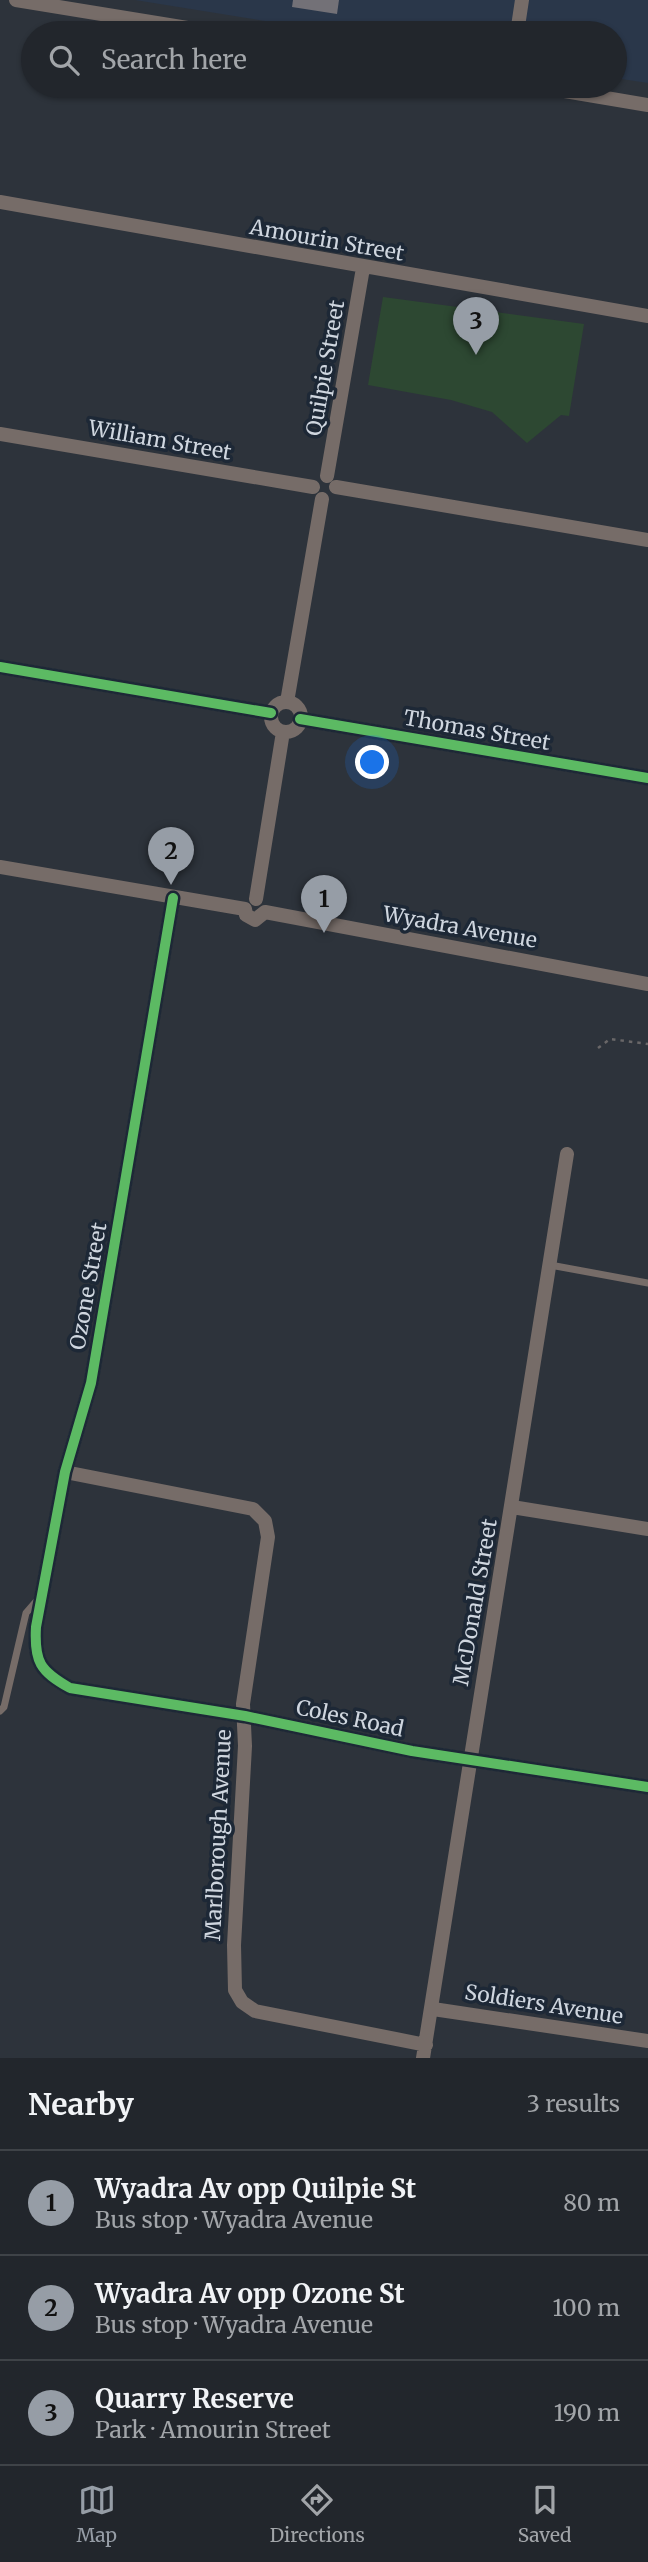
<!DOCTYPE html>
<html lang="en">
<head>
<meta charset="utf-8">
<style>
	:root { --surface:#22262c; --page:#2e3238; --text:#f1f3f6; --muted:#a2a5a9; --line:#3f4348; --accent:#969da6 }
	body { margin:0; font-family:Merriweather,serif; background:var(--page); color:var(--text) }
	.you { position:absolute; left:373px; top:763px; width:24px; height:24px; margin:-18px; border:5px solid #fff; border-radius:50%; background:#1a73e8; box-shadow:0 0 0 10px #1a73e833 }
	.badge { display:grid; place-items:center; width:46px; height:46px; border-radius:50%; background:var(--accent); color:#111; font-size:23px; font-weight:700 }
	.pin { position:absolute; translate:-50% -58px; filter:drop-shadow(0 2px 4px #0008) }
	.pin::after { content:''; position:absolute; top:37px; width:24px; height:21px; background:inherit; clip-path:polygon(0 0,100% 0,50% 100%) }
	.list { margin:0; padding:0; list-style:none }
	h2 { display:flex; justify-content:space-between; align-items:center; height:91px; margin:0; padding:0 28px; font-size:30px }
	h2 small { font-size:23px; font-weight:400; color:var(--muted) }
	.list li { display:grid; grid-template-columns:46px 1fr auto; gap:21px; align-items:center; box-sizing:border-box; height:105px; padding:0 28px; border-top:2px solid var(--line) }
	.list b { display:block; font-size:26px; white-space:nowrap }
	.list p { margin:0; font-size:23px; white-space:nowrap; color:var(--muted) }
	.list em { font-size:23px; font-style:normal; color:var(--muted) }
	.icon { flex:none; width:38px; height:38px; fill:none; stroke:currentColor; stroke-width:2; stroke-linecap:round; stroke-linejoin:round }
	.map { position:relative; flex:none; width:648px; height:2058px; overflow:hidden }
	.search { position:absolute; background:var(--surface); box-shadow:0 2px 5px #0004; left:21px; right:21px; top:21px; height:77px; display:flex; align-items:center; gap:18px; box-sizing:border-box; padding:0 24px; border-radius:38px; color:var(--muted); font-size:26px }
	.sheet { height:406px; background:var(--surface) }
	nav { display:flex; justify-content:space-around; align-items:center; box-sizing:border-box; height:98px; border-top:2px solid var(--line); background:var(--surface); font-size:19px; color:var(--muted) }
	nav a { display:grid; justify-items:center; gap:4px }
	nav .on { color:var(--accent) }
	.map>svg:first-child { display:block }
	.built { fill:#2a374a }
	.green { fill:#2d4832 }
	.building { fill:#737177 }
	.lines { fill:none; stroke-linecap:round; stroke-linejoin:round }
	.path { stroke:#696768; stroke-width:2.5; stroke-dasharray:3.5 5; stroke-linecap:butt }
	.lane { stroke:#766c68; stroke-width:7 }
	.street { stroke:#766c68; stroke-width:14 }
	.cycleway-casing { stroke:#1d2836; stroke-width:15 }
	.cycleway { stroke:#5cba63; stroke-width:10 }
	.labels { text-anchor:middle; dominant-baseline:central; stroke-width:7; stroke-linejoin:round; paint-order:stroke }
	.street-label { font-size:21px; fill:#cfd6df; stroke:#1d2836 }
</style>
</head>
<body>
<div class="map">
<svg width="648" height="2058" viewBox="0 0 648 2058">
	<rect width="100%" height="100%" fill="#2d333b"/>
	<!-- built -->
	<path class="built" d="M 135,0 L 648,0 L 648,83 L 615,78 L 615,33 L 340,33 Z"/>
	<!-- green -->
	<path class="green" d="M 383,297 L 584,324 L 569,416 L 561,415 L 527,443 L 492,412 L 451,400 L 368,385 Z"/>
	<!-- building -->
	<path class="building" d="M 293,0 L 339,0 L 337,14 L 292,7 Z"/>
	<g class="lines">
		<!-- path -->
		<path class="path" d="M 598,1048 L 610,1039 L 648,1044"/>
		<!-- lane -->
		<path class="lane" d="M 550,1265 L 648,1283
			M 0,1711 L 4,1707 L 26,1613 L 39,1598"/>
		<!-- street -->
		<path class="street" d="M 16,0 L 218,33
			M 517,33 L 522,0
			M 535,86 L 648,105
			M 0,202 L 648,316
			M 0,434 L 313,487
			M 327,476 L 363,268
			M 336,487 L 648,540
			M 0,667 L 271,713
			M 287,702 L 322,499
			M271 717a15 15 0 1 1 30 0a15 15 0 1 1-30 0Z
			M 300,719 L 648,778
			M 0,867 L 245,909
			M 173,898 L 91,1383 L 65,1472 L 36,1627 C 34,1662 40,1671 70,1688 L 245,1716 L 412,1751 L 648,1787
			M 256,899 L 283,732
			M 245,909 L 246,915 L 255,920 L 265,912
			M 265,912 L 648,984
			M 65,1472 L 253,1509 L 265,1521 L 268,1537 L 243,1704 L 245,1746 L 234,1945 L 235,1990 L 242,2002 L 255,2011 L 426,2045
			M 512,1507 L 648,1529
			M 433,2009 L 648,2041
			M 423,2058 L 567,1154"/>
		<!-- cycleway casing -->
		<g class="cycleway-casing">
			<path id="cycleway" d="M 0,667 L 271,713
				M 300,719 L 648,778
				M 173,898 L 91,1383 L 65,1472 L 36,1627 C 34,1662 40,1671 70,1688 L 245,1716 L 412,1751 L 648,1787"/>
		</g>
		<!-- cycleway -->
		<use href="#cycleway" class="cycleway"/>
	</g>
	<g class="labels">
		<!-- street labels -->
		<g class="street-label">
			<text transform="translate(327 240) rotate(10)">Amourin Street</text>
			<text transform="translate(325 368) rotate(-80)">Quilpie Street</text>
			<text transform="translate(160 440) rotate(10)">William Street</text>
			<text transform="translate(477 730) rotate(10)">Thomas Street</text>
			<text transform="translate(460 927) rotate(10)">Wyadra Avenue</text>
			<text transform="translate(88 1286) rotate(-80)">Ozone Street</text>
			<text transform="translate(475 1602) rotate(-80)">McDonald Street</text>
			<text transform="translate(350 1718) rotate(12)">Coles Road</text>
			<text transform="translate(218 1835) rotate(-87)">Marlborough Avenue</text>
			<text transform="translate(544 2004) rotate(9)">Soldiers Avenue</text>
		</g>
	</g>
</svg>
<div class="you"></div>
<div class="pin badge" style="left:324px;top:933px">1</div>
<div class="pin badge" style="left:171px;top:885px">2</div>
<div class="pin badge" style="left:476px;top:355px">3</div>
<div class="search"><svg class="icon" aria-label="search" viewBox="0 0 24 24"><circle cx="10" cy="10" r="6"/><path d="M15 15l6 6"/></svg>Search here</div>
</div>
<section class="sheet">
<h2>Nearby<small>3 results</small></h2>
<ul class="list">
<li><span class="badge">1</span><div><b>Wyadra Av opp Quilpie St</b><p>Bus stop · Wyadra Avenue</p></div><em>80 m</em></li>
<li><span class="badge">2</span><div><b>Wyadra Av opp Ozone St</b><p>Bus stop · Wyadra Avenue</p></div><em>100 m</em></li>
<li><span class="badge">3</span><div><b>Quarry Reserve</b><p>Park · Amourin Street</p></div><em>190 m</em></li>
</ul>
</section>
<nav>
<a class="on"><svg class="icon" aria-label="map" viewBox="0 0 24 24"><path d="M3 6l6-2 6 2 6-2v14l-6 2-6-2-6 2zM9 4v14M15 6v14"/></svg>Map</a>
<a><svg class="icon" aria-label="directions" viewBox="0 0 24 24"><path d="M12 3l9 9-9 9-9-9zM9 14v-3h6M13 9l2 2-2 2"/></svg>Directions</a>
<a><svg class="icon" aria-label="saved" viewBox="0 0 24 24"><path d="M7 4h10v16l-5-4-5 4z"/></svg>Saved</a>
</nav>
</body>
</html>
